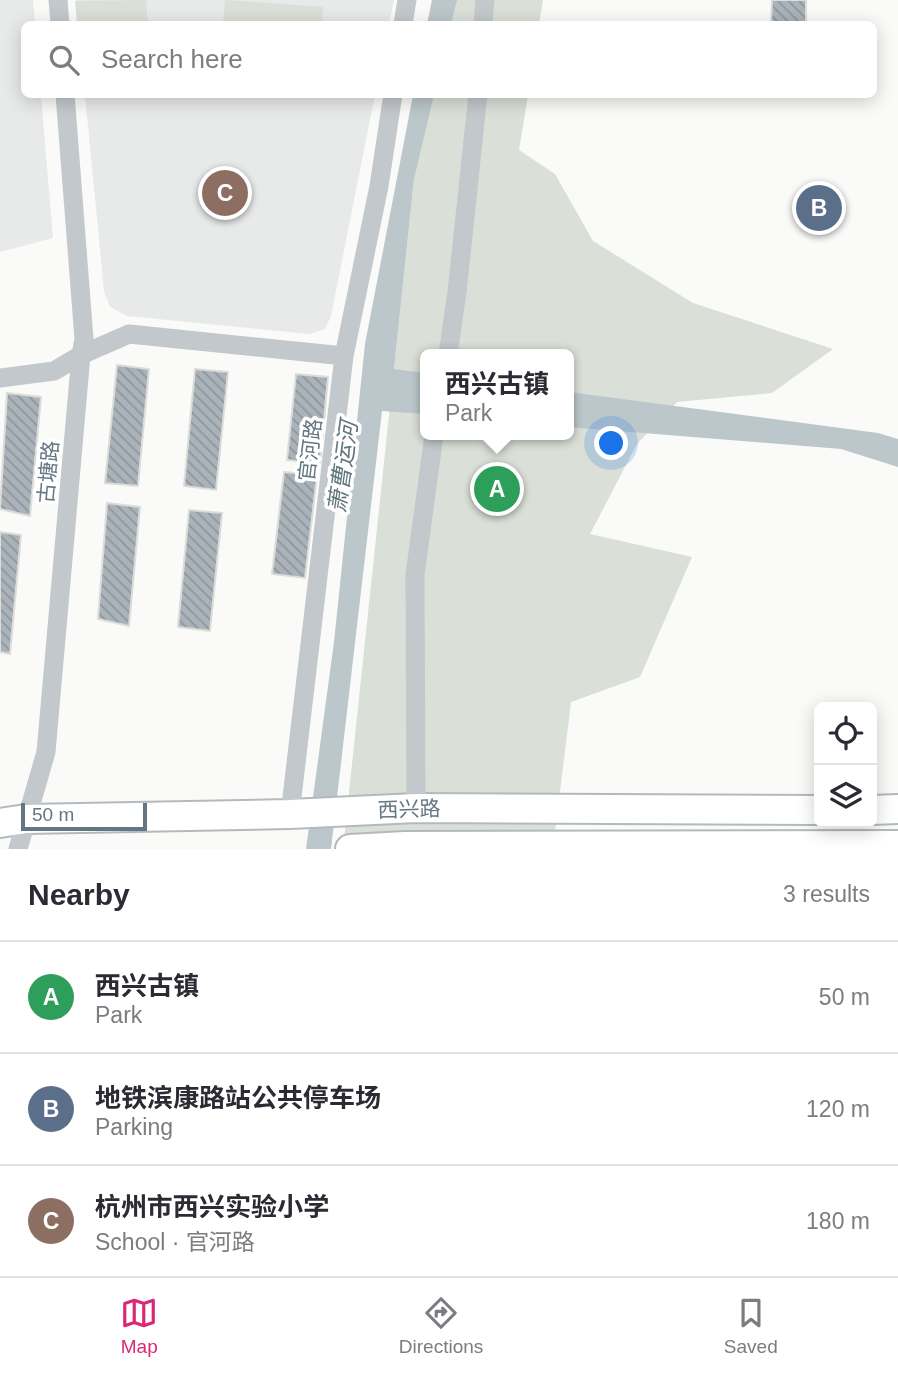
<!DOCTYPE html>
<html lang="en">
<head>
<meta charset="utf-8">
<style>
	:root { --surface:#fff; --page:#f7f7f7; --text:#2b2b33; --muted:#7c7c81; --line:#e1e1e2; --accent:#db2777 }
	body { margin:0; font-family:Helvetica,"Noto Sans SC",sans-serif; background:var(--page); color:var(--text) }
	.controls { position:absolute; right:21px; bottom:21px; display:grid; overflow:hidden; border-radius:10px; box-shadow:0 4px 18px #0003 }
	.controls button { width:63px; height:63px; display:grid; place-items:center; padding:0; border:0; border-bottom:2px solid var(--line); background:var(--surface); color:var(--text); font:35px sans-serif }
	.scale { position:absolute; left:21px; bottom:18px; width:126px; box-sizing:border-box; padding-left:7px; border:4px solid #657683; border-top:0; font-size:19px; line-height:24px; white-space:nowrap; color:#657683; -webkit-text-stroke:5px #fff; paint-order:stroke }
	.you { position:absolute; left:612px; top:444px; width:24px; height:24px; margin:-18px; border:5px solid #fff; border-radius:50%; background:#1a73e8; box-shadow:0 0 0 10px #1a73e833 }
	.badge { display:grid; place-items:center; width:46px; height:46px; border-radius:50%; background:var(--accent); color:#fff; font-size:23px; font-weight:700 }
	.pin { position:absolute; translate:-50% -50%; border:4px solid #fff; box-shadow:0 2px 7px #0006 }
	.popup { position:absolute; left:420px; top:349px; width:154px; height:91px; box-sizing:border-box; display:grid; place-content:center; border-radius:10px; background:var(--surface); filter:drop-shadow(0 2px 5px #0005); font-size:23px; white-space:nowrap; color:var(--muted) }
	.popup b { font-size:26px; color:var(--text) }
	.popup::after { content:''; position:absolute; left:50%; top:100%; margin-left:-14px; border:14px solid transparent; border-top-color:var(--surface) }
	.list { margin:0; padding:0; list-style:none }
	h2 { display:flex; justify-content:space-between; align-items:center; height:91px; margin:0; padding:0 28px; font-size:30px }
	h2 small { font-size:23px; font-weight:400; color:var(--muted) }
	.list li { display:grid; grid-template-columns:46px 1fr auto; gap:21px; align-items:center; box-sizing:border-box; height:112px; padding:0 28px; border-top:2px solid var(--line) }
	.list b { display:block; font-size:26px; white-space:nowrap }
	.list p { margin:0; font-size:23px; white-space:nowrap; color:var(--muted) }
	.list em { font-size:23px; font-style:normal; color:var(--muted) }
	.icon { flex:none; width:38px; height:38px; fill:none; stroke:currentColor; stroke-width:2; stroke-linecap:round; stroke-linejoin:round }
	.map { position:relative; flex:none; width:898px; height:849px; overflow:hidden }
	.search { position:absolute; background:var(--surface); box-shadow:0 4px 18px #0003; left:21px; right:21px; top:21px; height:77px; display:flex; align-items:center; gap:18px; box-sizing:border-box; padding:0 24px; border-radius:10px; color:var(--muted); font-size:26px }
	.sheet { height:427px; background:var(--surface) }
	nav { display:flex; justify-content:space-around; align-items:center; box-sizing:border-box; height:98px; border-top:2px solid var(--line); background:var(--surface); font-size:19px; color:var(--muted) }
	nav a { display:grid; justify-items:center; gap:4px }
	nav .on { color:var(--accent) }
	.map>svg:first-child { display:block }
	.built { fill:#e8e9e9 }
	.park { fill:#dadfd7; fill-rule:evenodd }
	.water { fill:#bbc7cb }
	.building { fill:url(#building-back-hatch); stroke:#dcdcda; stroke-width:2 }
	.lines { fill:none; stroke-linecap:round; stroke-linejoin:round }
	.secondary-casing { stroke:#b3babf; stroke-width:32 }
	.minor { stroke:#c3c8cc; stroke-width:19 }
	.secondary { stroke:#fff; stroke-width:28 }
	.labels { text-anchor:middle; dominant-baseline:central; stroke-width:7; stroke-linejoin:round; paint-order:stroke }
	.street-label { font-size:21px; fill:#657683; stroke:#fff }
	.water-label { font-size:23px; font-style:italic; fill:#60757c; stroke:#fff }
</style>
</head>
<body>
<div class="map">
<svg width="898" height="849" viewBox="0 0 898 849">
	<defs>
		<pattern id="building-back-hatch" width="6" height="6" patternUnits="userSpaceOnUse" patternTransform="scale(1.75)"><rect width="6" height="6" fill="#aab3b9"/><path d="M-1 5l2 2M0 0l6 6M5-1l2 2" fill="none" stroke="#8e969c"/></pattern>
	</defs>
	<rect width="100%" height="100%" fill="#fafaf8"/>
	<!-- built -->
	<path class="built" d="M 0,0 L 33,0 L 35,24 L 24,24 L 24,94 L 41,95 L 53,238 L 0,252 Z
		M 76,0 L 394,0 L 389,24 L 78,24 Z
		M 85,95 L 375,95 L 331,316 L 325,329 L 309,334 L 127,316 L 110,307 L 104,291 Z"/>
	<!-- park -->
	<path class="park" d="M 146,0 L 148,24 L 77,24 L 75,1 Z
		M 225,0 L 323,7 L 322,24 L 223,24 Z
		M 432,0 L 543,0 L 539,24 L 430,24 Z
		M 423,95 L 528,95 L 519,150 L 555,174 L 593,241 L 693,303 L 833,349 L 772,393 L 677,402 L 637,444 L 590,534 L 692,557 L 640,677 L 571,702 L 553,849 L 343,849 ZM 425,354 L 569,354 L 569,435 L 425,435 Z"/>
	<!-- water -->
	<path class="water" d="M 432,0 L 457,0 L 451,24 L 427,24 Z
		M 413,95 L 434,95 L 414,179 L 394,369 L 425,373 L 425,414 L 382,411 L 331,849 L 306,849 L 334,642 L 365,344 Z
		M 569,392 L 878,433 L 898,439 L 898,467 L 841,449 L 569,427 Z"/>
	<!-- building -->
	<path class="building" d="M 772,0 L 806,0 L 806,24 L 771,23 Z
		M 117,365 L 149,369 L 138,486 L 105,483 Z
		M 195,369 L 228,372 L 216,490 L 184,486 Z
		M 296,374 L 328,377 L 320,464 L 287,460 Z
		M 7,393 L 41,397 L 30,516 L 0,509 Z
		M 284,472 L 317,475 L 305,578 L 272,574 Z
		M 107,503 L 140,507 L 129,626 L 98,619 Z
		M 189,510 L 222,513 L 210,631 L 178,627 Z
		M 0,532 L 21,535 L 10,654 L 0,652 Z"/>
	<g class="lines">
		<!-- secondary casing -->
		<g class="secondary-casing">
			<path id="secondary" d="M 872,810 L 898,809
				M 0,823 L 26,819 L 290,814 L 416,808 L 819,810
				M 350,849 L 405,846 L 898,845"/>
		</g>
		<!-- minor -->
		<path class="minor" d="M 58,0 L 60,24
			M 403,24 L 407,0
			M 483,24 L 485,0
			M 448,354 L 457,292 L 478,94
			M 0,378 L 54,371 L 81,355 L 129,334 L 344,356
			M 416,808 L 415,575 L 434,435
			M 290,814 L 344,356 L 379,186 L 393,94
			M 18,849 L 46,752 L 81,355 L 84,339 L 65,94"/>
		<!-- secondary -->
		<use href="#secondary" class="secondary"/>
	</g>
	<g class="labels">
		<!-- street labels -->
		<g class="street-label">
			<text transform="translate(310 450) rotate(-83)">官河路</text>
			<text transform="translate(48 472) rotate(-85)">古塘路</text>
			<text transform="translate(409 809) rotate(-2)">西兴路</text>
		</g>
		<!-- water labels -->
		<g class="water-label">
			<text transform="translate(343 467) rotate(-82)">萧曹运河</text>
		</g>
	</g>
</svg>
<div class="controls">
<button><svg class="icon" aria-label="locate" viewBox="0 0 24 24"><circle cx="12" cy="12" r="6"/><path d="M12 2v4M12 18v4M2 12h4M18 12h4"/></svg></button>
<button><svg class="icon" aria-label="layers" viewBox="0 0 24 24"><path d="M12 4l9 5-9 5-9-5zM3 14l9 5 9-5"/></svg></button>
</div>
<div class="scale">50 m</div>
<div class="you"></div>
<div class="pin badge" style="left:497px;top:489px;background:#2e9e5b">A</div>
<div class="popup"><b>西兴古镇</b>Park</div>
<div class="pin badge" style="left:819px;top:208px;background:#5c6f8a">B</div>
<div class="pin badge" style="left:225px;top:193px;background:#8d6e63">C</div>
<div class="search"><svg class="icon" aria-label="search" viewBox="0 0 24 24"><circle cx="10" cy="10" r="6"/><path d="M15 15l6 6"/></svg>Search here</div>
</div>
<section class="sheet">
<h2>Nearby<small>3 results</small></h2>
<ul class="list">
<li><span class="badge" style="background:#2e9e5b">A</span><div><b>西兴古镇</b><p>Park</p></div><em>50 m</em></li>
<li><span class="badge" style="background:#5c6f8a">B</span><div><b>地铁滨康路站公共停车场</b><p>Parking</p></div><em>120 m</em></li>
<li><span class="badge" style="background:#8d6e63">C</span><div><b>杭州市西兴实验小学</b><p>School · 官河路</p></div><em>180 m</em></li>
</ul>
</section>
<nav>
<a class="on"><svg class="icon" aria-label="map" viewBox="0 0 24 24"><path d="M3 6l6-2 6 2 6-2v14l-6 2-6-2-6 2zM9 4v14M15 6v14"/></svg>Map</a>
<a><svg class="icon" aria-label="directions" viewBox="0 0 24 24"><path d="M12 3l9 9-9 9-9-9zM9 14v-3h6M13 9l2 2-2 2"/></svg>Directions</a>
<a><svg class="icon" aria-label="saved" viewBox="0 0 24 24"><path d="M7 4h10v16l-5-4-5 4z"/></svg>Saved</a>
</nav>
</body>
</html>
